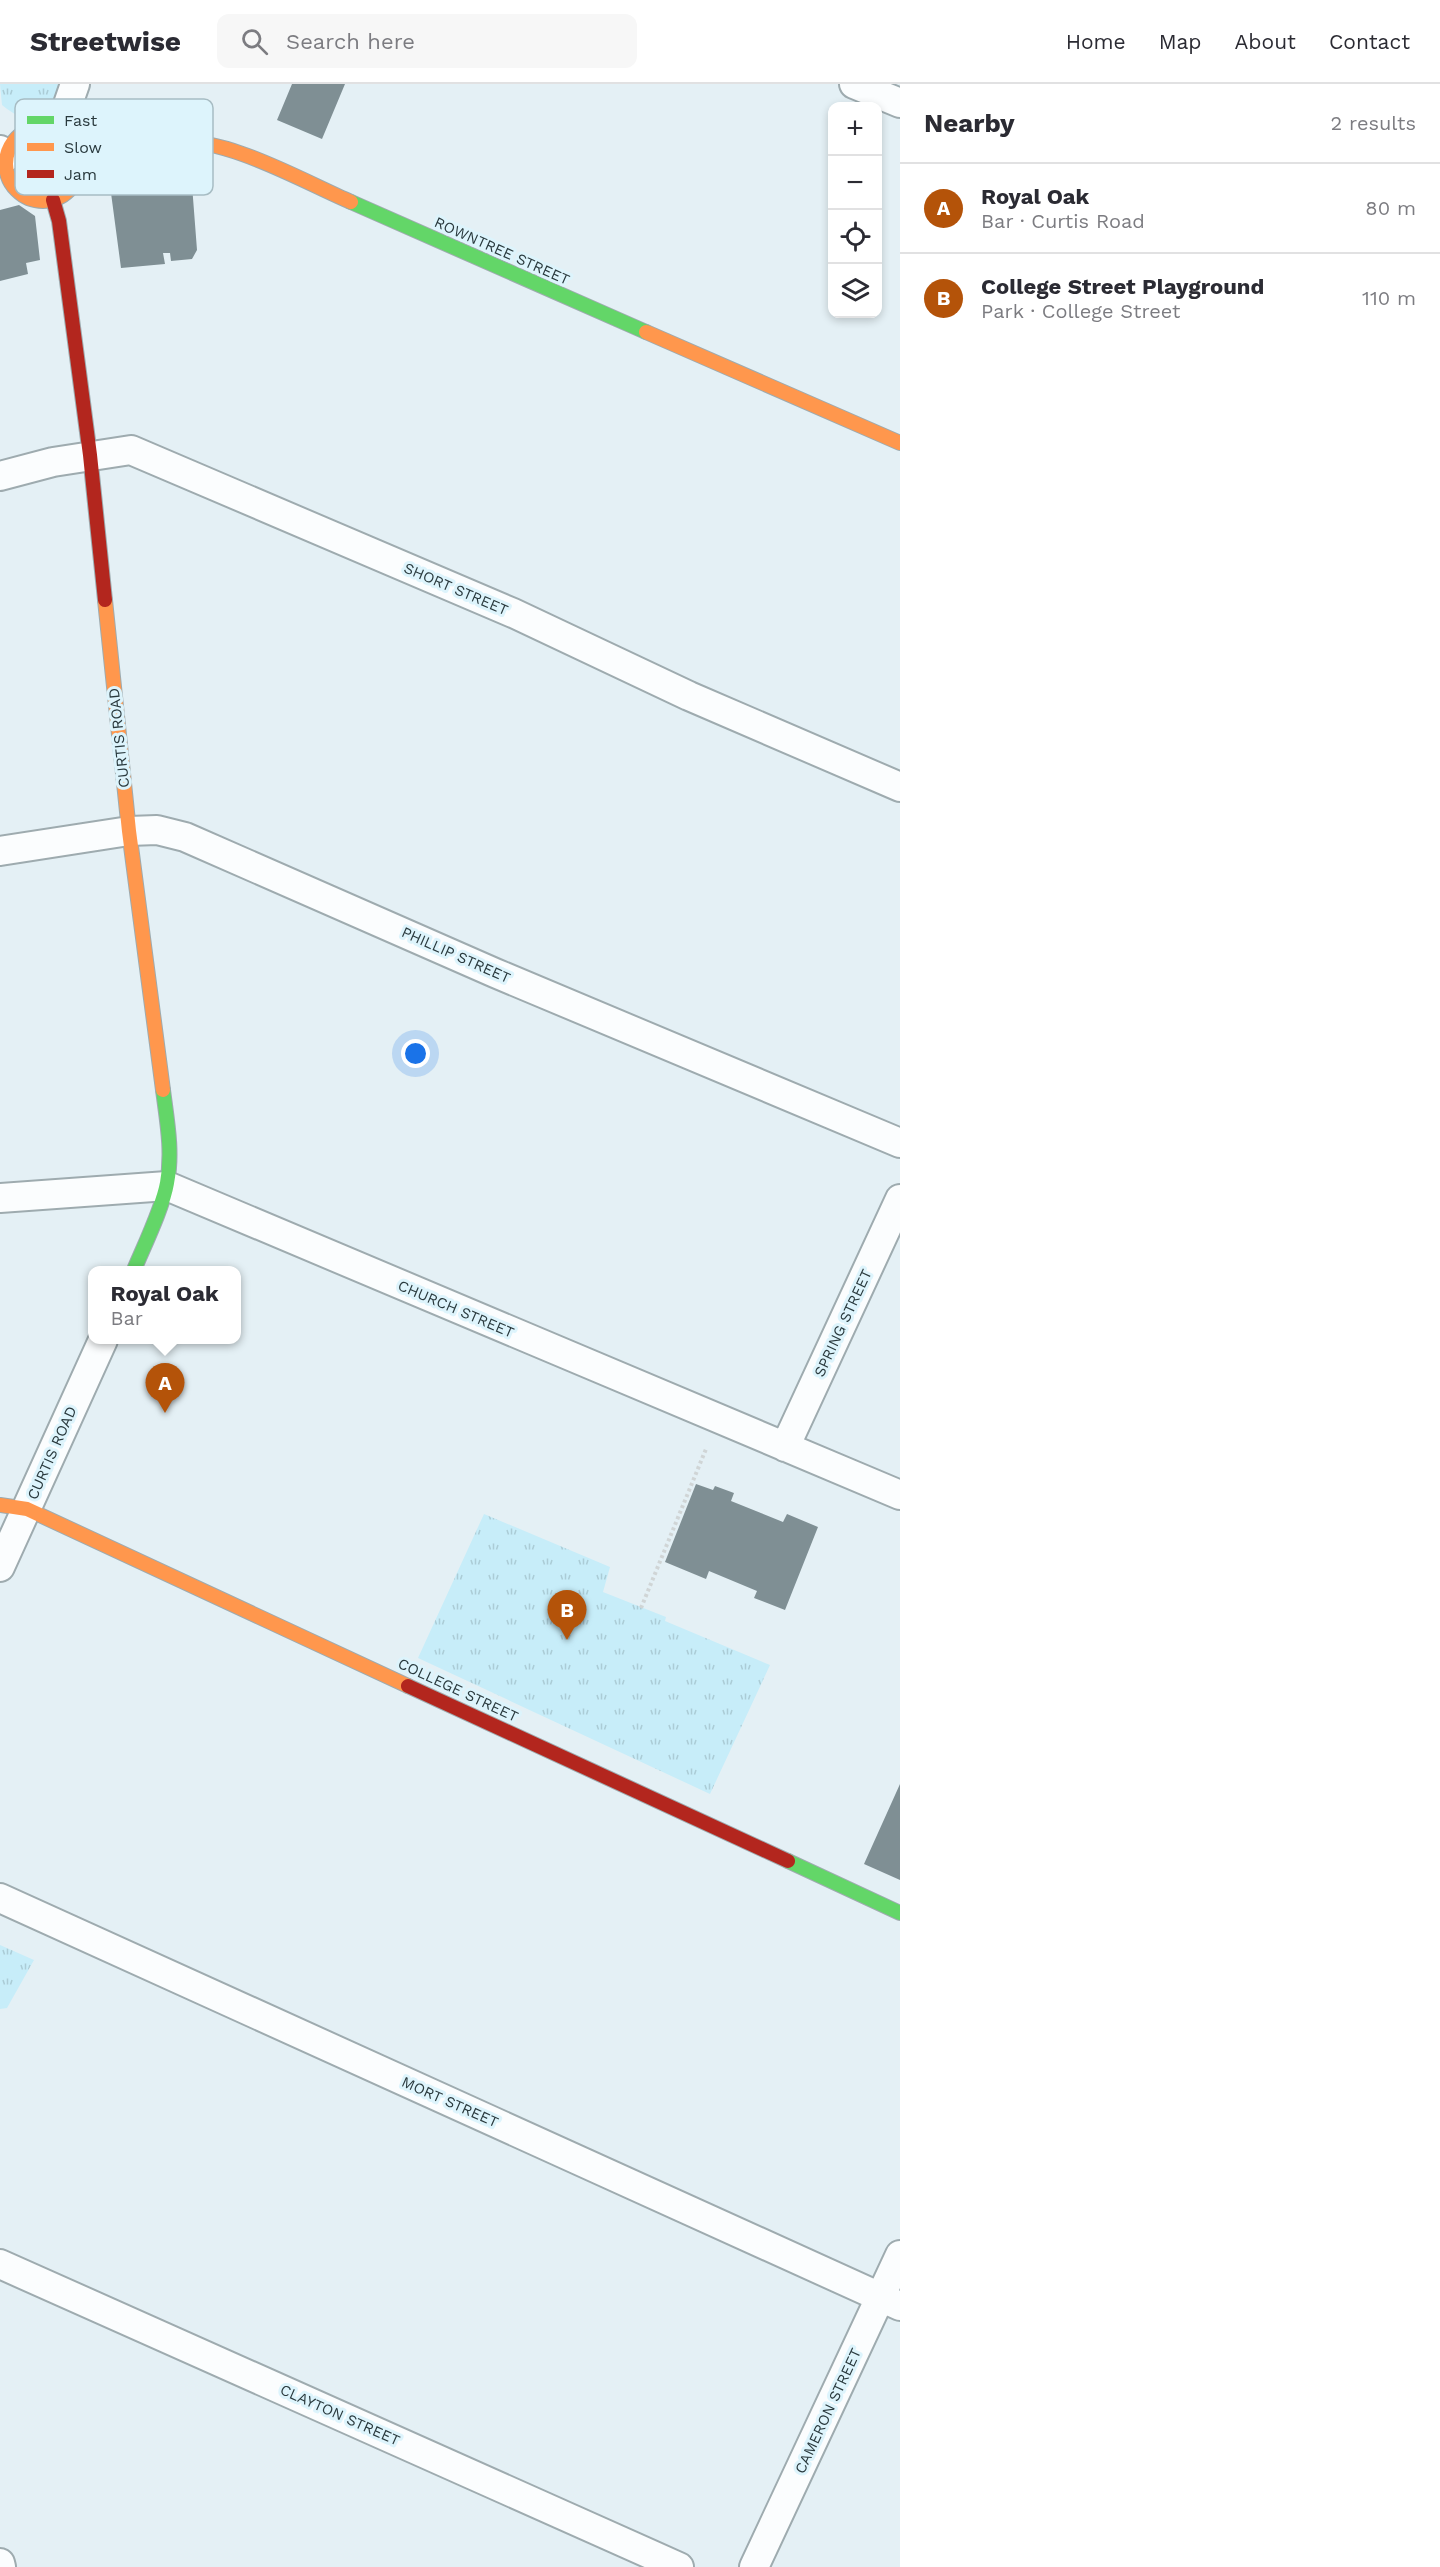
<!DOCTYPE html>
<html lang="en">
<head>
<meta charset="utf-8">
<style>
	:root { --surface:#fff; --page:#f7f7f7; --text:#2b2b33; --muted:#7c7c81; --line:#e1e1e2; --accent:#b45309 }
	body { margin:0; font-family:"Work Sans",sans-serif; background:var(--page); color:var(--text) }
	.controls { position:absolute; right:18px; top:18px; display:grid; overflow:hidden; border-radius:12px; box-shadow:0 3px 9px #0003 }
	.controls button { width:54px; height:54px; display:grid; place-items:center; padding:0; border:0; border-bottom:2px solid var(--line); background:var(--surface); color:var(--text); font:30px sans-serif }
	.you { position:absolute; left:416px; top:970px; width:21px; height:21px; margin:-15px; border:4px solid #fff; border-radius:50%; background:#1a73e8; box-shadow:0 0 0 9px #1a73e833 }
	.badge { display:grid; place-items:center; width:39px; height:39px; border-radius:50%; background:var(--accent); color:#fff; font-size:20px; font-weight:700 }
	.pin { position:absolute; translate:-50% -50px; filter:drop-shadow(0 2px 3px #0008) }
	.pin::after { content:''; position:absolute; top:32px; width:21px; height:18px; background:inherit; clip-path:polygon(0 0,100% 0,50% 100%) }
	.popup { position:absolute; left:88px; top:1182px; width:153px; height:78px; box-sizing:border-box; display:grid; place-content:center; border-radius:12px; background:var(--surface); filter:drop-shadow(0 2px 4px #0005); font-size:20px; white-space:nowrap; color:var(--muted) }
	.popup b { font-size:22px; color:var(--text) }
	.popup::after { content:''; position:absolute; left:50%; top:100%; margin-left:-12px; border:12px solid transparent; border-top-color:var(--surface) }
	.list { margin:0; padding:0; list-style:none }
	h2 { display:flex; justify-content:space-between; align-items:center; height:78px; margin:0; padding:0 24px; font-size:26px }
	h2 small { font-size:20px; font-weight:400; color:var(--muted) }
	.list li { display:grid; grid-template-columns:39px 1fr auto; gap:18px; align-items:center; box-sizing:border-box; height:90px; padding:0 24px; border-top:2px solid var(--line) }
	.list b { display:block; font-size:22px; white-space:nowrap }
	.list p { margin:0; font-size:20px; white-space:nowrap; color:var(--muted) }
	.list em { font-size:20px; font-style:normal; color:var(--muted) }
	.icon { flex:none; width:33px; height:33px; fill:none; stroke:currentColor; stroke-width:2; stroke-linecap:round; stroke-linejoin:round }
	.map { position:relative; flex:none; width:900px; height:2483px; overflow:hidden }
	header { display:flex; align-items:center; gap:36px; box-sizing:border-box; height:84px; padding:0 30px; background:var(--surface); border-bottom:2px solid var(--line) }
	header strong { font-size:28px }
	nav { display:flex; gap:33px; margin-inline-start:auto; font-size:21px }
	.search { width:420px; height:54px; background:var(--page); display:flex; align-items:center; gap:15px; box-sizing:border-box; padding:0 21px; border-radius:12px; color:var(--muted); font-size:22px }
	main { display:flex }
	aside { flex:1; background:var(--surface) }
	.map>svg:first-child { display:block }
	.grass { fill:url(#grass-tufts) }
	.building { fill:#7f8f94 }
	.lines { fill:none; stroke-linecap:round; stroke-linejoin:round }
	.street-casing { stroke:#9eabaf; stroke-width:32 }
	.fast-casing { stroke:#9eabaf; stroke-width:16 }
	.slow-casing { stroke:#9eabaf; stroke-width:16 }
	.jam-casing { stroke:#9eabaf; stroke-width:16 }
	.path { stroke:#d0d5d6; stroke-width:4; stroke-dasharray:3 3; stroke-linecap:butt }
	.street { stroke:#fbfdfe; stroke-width:28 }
	.fast { stroke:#63d668; stroke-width:14 }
	.slow { stroke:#ff974d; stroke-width:14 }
	.jam { stroke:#b3261e; stroke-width:14 }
	.labels { text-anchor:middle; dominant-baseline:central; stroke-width:6; stroke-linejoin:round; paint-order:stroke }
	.street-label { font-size:15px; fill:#29393d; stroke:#ddf4fc }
	.key { fill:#ddf4fc; stroke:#a7bcc3; stroke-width:1.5 }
	.key-label { font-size:16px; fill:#29393d }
</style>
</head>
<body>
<header>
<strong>Streetwise</strong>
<div class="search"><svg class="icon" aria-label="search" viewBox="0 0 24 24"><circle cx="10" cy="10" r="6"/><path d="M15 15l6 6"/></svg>Search here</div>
<nav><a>Home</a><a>Map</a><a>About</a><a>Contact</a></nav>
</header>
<main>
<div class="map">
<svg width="900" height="2483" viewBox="0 0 900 2483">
	<defs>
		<pattern id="grass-tufts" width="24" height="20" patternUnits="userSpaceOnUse" patternTransform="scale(1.5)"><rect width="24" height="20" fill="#c7edf9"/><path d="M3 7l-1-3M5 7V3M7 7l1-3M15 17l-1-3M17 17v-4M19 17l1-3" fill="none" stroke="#abccd6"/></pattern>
	</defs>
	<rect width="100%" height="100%" fill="#e4f0f5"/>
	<!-- grass -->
	<path class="grass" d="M 0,0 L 68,0 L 53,31 C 30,39 21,36 2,21 Z
		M 484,1430 L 610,1483 L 603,1508 L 666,1533 L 665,1537 L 770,1581 L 710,1710 L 418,1574 Z
		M 0,1861 L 34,1876 L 7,1924 L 0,1925 Z"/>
	<!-- building -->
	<path class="building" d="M 292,0 L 345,0 L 322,55 L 277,36 Z
		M 192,101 L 197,166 L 192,175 L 171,177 L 170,169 L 163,169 L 165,180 L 121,184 L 111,109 Z
		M 19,121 L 35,132 L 40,176 L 26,179 L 28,190 L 0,197 L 0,126 Z
		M 696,1400 L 713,1406 L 715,1402 L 734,1409 L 731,1417 L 783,1438 L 787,1430 L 818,1443 L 785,1526 L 754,1514 L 757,1507 L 709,1487 L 706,1495 L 665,1478 Z
		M 900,1700 L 900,1796 L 864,1780 Z"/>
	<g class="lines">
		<!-- street casing -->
		<g class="street-casing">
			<path id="street" d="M 854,0 L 900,19
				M 59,46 L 75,0
				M 0,66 L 6,73
				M 0,392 L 53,378 L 131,366 L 513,529 L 689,612 L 900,703
				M 0,767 L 129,747 L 157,746 L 185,753 L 495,889 L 900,1059
				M 0,1114 L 167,1102 L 900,1411
				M 785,1363 L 900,1115
				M 0,1483 L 103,1256
				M 0,1814 L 900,2222
				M 0,2180 L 679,2483
				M 0,2479 L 1,2483
				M 754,2483 L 900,2171"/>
		</g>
		<!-- fast casing -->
		<g class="fast-casing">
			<path id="fast" d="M 351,118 L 646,248
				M 134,1186 C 144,1162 163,1123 167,1099 C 173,1068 167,1037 163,1006
				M 788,1777 L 900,1829"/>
		</g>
		<!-- slow casing -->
		<g class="slow-casing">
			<path id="slow" d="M6 80a37 37 0 1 1 74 0a37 37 0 1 1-74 0Z
				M 81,77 C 110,70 140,59 170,57 C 229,54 298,95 351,118
				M 646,248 L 900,359
				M 105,516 L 129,747 L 163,1006
				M 0,1421 L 27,1425 L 408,1602"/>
		</g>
		<!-- jam casing -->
		<g class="jam-casing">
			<path id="jam" d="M 53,116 L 59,137 L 90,371 L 105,516
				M 408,1602 L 788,1777"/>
		</g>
		<!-- path -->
		<path class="path" d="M 641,1524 L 706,1365"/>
		<!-- street -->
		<use href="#street" class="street"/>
		<!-- fast -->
		<use href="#fast" class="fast"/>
		<!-- slow -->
		<use href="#slow" class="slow"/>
		<!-- jam -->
		<use href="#jam" class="jam"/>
	</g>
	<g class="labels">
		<!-- street labels -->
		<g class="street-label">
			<text transform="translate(502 167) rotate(24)">ROWNTREE STREET</text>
			<text transform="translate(456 505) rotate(23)">SHORT STREET</text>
			<text transform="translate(119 654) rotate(-96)">CURTIS ROAD</text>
			<text transform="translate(456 871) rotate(24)">PHILLIP STREET</text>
			<text transform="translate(456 1225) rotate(23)">CHURCH STREET</text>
			<text transform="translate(843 1239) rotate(-65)">SPRING STREET</text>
			<text transform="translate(52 1369) rotate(-66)">CURTIS ROAD</text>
			<text transform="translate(458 1606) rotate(25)">COLLEGE STREET</text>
			<text transform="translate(450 2018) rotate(24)">MORT STREET</text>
			<text transform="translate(828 2327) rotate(-65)">CAMERON STREET</text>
			<text transform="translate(340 2331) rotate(24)">CLAYTON STREET</text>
		</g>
	</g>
	<!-- legend -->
	<rect x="15" y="15" width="198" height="96" rx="9" class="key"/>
	<rect x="27" y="32" width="27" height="8" fill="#63d668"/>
	<rect x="27" y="59" width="27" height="8" fill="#ff974d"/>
	<rect x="27" y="86" width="27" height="8" fill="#b3261e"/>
	<g class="key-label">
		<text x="64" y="42">Fast</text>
		<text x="64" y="69">Slow</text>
		<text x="64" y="96">Jam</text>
	</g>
</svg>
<div class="controls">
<button>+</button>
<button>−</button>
<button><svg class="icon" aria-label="locate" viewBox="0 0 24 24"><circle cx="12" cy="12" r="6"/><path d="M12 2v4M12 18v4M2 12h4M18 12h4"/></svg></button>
<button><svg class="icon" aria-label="layers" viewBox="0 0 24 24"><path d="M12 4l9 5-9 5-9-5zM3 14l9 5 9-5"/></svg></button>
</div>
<div class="you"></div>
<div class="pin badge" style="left:165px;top:1329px">A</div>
<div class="popup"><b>Royal Oak</b>Bar</div>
<div class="pin badge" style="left:567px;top:1556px">B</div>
</div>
<aside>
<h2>Nearby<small>2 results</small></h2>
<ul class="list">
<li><span class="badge">A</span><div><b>Royal Oak</b><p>Bar · Curtis Road</p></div><em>80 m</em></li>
<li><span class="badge">B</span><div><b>College Street Playground</b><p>Park · College Street</p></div><em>110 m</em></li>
</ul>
</aside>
</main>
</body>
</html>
